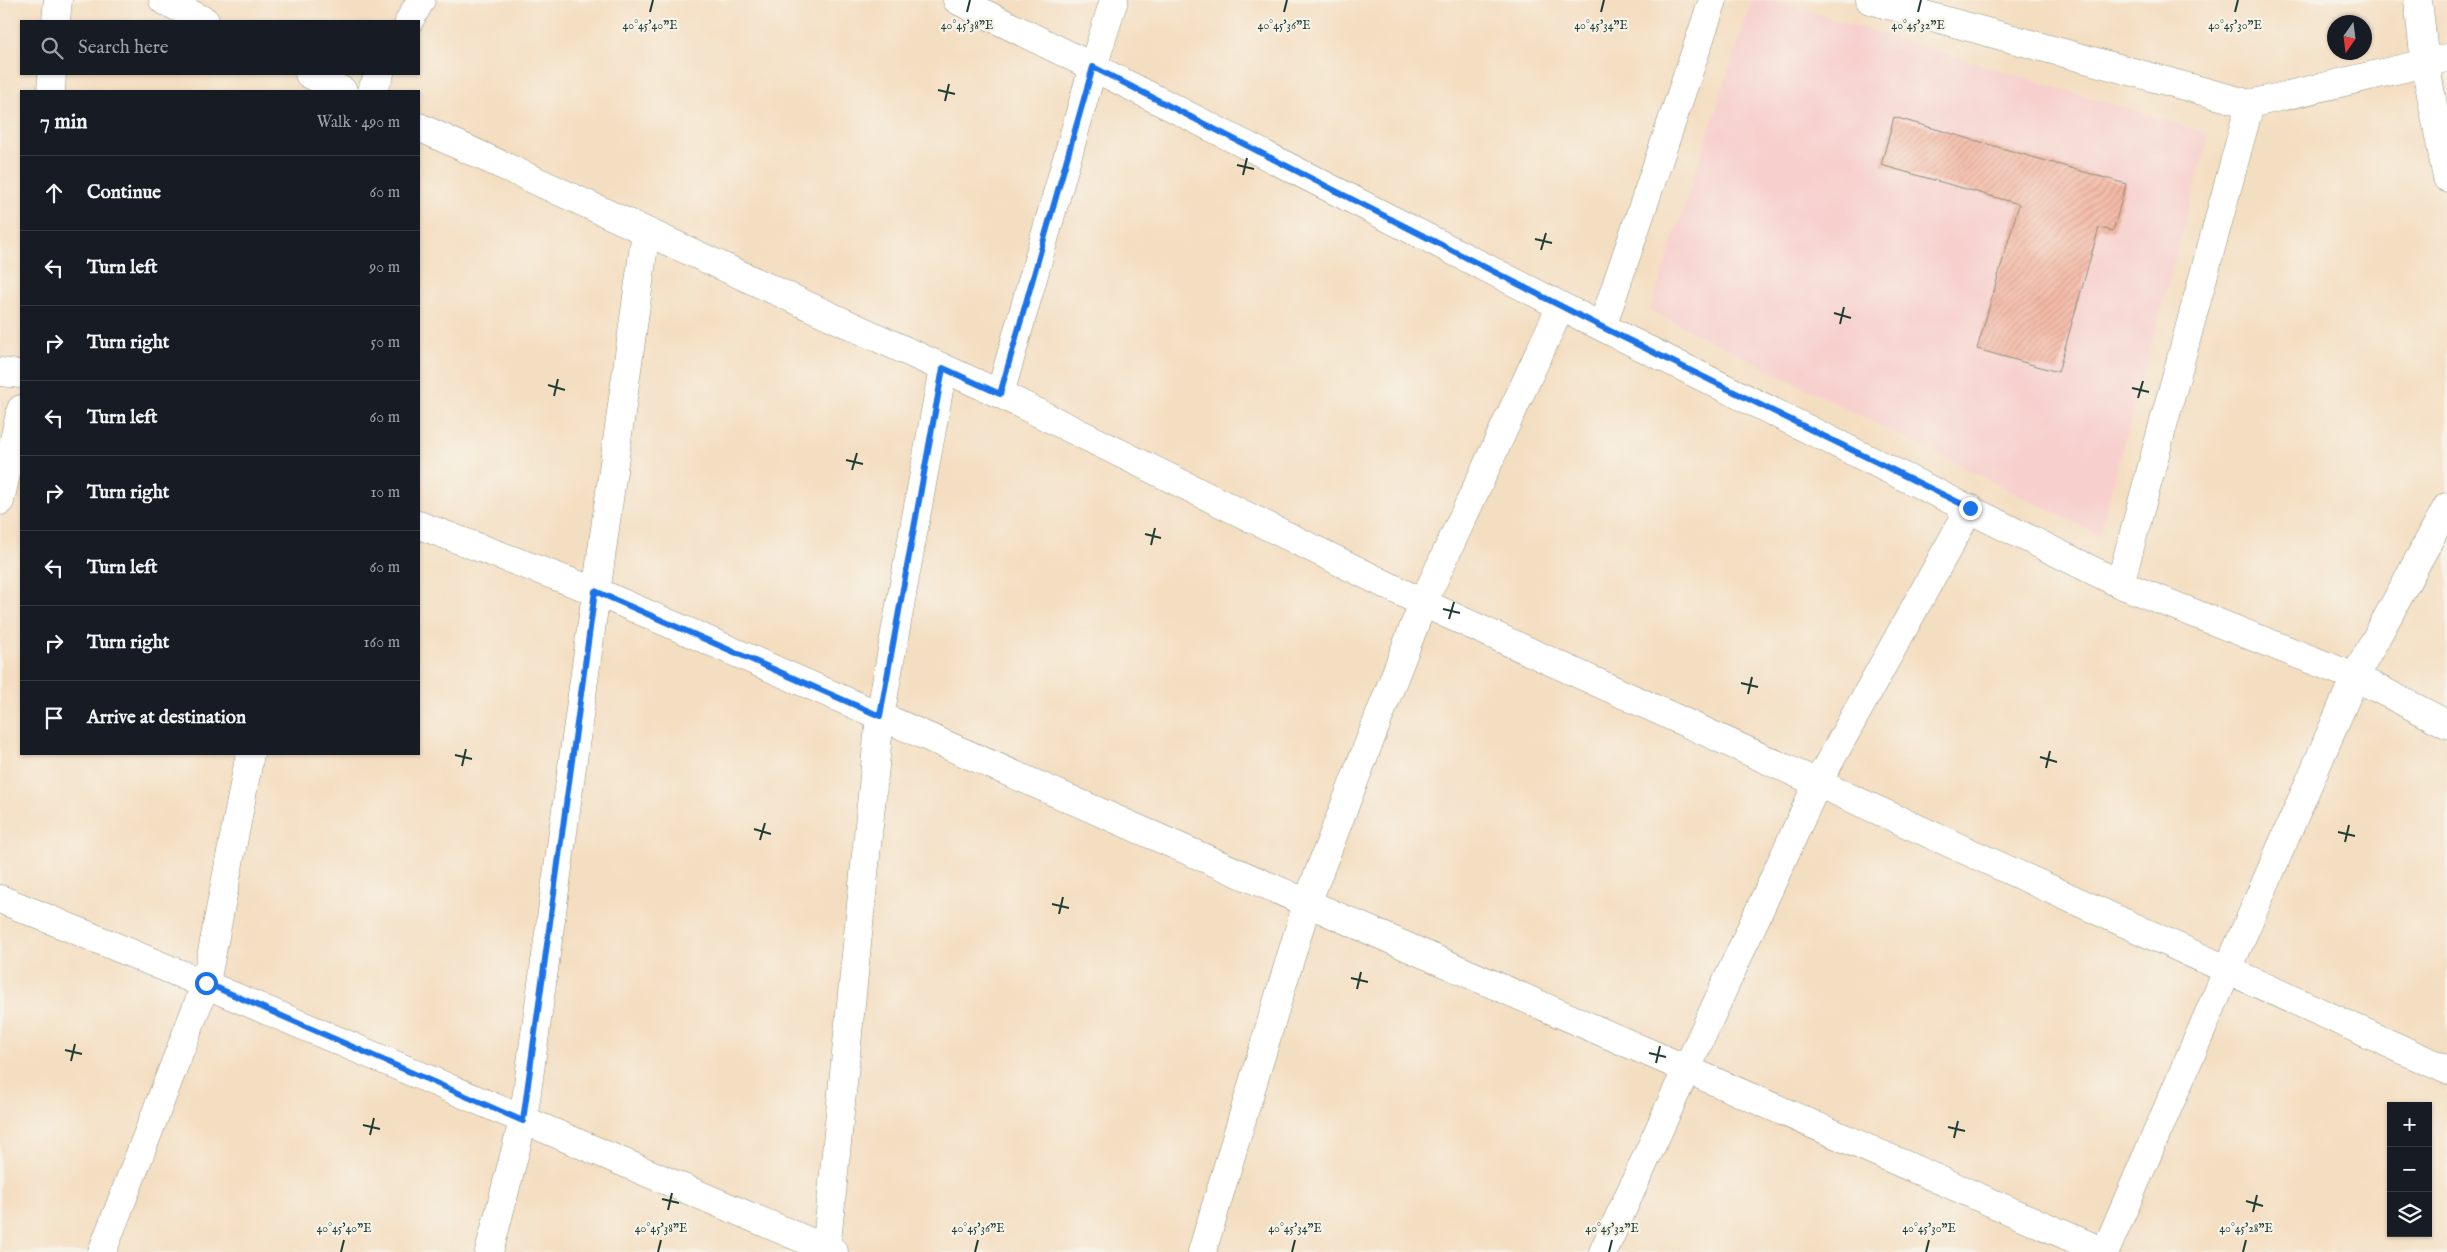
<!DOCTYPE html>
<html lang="en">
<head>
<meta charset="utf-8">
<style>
	:root { --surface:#171b24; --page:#242831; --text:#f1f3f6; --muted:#9ea1a6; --line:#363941 }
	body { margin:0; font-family:"IM FELL English",serif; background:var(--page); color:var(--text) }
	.controls { position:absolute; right:15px; bottom:15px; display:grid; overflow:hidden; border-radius:0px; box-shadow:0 1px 4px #0004 }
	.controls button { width:45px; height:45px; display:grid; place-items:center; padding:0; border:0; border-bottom:1px solid var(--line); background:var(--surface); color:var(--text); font:25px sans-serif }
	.compass { position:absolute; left:2327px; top:15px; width:45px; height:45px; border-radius:50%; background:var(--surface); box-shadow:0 1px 4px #0004; rotate:194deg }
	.stop { position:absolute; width:15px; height:15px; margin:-11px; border:4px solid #1a73e8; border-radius:50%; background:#fff }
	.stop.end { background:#1a73e8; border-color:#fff; box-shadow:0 1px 5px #0008 }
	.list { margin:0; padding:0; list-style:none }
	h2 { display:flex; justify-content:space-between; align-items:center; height:65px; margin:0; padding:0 20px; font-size:21px }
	h2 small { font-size:16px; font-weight:400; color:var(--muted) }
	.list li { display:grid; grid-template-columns:32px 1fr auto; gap:15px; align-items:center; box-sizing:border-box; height:75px; padding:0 20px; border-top:1px solid var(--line) }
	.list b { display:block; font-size:19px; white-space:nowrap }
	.list em { font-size:16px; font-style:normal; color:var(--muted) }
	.icon { flex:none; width:28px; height:28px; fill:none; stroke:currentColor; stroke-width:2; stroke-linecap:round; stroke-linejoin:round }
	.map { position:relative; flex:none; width:2447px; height:1252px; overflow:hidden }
	.search { position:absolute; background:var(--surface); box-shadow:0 1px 4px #0004; left:20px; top:20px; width:400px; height:55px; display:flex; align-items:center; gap:12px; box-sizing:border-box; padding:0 18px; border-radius:0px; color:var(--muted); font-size:19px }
	.panel { position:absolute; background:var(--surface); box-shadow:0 1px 4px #0004; left:20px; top:90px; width:400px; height:665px; border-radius:0px }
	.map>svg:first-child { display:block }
	.built { fill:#f7d0ce }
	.building { fill:url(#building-hatch) }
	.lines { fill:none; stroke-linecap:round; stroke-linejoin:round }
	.minor-casing { stroke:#8a8e7a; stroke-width:29 }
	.minor { stroke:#fff; stroke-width:28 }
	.route { stroke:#1a73e8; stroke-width:6 }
	.ticks { fill:none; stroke:#1f3d34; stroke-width:2 }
	.ticks-label { font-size:12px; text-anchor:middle; fill:#1f3d34; stroke:#f7f3e8; stroke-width:4.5; stroke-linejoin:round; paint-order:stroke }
</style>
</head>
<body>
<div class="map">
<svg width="2447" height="1252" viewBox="0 0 2447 1252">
	<defs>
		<pattern id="building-hatch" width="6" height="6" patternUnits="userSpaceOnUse" patternTransform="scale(1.25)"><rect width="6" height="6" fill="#f5b19d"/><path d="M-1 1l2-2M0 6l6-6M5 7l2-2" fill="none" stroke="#c69181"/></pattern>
	</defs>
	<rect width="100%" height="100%" fill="#f7f3e8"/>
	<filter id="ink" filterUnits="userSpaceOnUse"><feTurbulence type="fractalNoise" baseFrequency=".02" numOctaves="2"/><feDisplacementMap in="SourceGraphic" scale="10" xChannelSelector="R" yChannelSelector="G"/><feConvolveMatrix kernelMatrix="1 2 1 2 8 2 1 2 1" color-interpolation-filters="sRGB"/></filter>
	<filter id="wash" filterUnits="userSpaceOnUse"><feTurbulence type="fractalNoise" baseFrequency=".0096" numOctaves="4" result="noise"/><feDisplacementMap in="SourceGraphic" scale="20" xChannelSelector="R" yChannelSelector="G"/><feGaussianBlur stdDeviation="1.12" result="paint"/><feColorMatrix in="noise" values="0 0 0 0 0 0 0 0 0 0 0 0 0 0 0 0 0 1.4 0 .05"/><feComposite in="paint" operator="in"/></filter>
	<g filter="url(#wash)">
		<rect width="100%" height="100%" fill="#f4dec1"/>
		<!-- built -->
		<path class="built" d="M 1752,0 L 1771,0 L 2209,134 L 2099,535 L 1650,310 Z"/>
		<g id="blocks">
			<!-- building -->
			<path class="building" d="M 1894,117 L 2126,184 L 2113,231 L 2099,228 L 2058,372 L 1977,349 L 2019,204 L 1881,165 Z"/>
		</g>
	</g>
	<g filter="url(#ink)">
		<use href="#blocks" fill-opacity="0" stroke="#8a8e7a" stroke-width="1"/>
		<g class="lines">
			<!-- minor casing -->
			<g class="minor-casing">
				<path id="minor" d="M 163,0 L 205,21
					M 957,0 L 1093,67 L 1602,327 L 2120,584 L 2355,677 L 2447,724
					M 1870,0 L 2250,104 L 2447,58
					M 2418,0 L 2425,63 L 2447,178
					M 56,21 L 58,0
					M 409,21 L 421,0
					M 309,74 L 343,91
					M 51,91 L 52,74
					M 371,91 L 380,74
					M 419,127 L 1000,394 L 1423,603 L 2447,1070
					M 1602,327 L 1713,0
					M 0,372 L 21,374
					M 1000,394 L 1093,67 L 1114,0
					M 0,501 L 21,409
					M 419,525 L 595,591 L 2104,1252
					M 2120,584 L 2250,104
					M 0,899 C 279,1013 556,1135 834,1252
					M 102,1252 L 206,983 L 250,754
					M 489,1252 L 523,1121 L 646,232
					M 826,1252 L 880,716 L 943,368
					M 1202,1252 L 1307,903 L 1423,603 L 1561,306
					M 1603,1252 L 1817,784 L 1970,508
					M 2105,1252 L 2355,677 L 2447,507"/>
			</g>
			<!-- minor -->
			<use href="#minor" class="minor"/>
		</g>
	</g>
	<g class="lines" filter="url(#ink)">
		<!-- route -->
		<path class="route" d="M 206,983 L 523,1121 L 595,591 L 880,716 L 943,368 L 1000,394 L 1093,67 L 1602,327 L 1970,508"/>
	</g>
	<!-- ticks -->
	<path class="ticks" d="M 650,12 L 653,0M 967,12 L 970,0M 1284,12 L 1287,0M 1601,12 L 1604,0M 1918,12 L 1921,0M 2235,12 L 2238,0M 938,90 L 955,94M 945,101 L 949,84M 1237,165 L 1254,169M 1243,175 L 1247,158M 1535,239 L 1552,243M 1541,250 L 1546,233M 1834,313 L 1851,318M 1840,324 L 1844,307M 548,385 L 565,390M 2132,388 L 2149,392M 554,396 L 558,379M 2138,398 L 2143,381M 846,460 L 863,464M 852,470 L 857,453M 1145,534 L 1161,538M 1151,545 L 1155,528M 1443,609 L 1460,613M 1449,619 L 1454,602M 1741,683 L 1758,687M 1748,694 L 1752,677M 455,755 L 472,759M 2040,757 L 2057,762M 462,766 L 466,749M 2046,768 L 2050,751M 754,829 L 771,834M 2338,832 L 2355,836M 760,840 L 765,823M 2345,842 L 2349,825M 1052,904 L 1069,908M 1059,914 L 1063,897M 1351,978 L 1368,982M 1357,989 L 1361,972M 65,1050 L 82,1054M 1649,1053 L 1666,1057M 71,1061 L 75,1044M 1656,1063 L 1660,1046M 363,1125 L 380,1129M 1948,1127 L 1965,1131M 370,1135 L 374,1118M 1954,1138 L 1958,1121M 662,1199 L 679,1203M 2246,1201 L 2263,1206M 668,1210 L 672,1193M 2253,1212 L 2257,1195M 341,1252 L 344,1240M 658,1252 L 661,1240M 975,1252 L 978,1240M 1292,1252 L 1295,1240M 1609,1252 L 1612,1240M 1926,1252 L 1929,1240M 2243,1252 L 2246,1240"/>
	<g class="ticks-label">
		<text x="650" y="29">40°45'40"E</text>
		<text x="967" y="29">40°45'38"E</text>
		<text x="1284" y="29">40°45'36"E</text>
		<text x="1601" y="29">40°45'34"E</text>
		<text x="1918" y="29">40°45'32"E</text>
		<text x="2235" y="29">40°45'30"E</text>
		<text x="344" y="1232">40°45'40"E</text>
		<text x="661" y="1232">40°45'38"E</text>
		<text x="978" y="1232">40°45'36"E</text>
		<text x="1295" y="1232">40°45'34"E</text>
		<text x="1612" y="1232">40°45'32"E</text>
		<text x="1929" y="1232">40°45'30"E</text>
		<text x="2246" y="1232">40°45'28"E</text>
	</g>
</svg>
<div class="controls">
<button>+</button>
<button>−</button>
<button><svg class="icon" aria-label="layers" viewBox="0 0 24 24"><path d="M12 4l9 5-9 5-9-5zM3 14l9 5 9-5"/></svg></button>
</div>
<svg class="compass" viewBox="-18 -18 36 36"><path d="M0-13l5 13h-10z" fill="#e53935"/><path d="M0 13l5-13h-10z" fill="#9ea1a6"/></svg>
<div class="stop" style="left:206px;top:983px"></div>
<div class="stop end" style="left:1970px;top:508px"></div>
<div class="search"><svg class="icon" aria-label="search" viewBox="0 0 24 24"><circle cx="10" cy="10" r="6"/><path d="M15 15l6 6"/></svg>Search here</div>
<section class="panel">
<h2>7 min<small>Walk · 490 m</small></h2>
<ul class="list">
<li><svg class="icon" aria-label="ahead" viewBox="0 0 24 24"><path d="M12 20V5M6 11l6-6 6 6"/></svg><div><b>Continue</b></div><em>60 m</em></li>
<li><svg class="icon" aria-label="left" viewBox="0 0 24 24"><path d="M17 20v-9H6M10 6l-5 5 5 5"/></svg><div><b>Turn left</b></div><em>90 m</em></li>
<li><svg class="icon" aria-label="right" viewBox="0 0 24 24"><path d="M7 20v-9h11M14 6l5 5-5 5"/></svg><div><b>Turn right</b></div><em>50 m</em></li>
<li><svg class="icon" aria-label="left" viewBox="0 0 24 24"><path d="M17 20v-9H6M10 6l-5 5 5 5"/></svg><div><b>Turn left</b></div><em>60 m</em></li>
<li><svg class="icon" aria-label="right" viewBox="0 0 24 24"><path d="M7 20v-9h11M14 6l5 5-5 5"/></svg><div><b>Turn right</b></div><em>10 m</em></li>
<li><svg class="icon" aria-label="left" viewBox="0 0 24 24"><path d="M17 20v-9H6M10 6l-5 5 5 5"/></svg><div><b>Turn left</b></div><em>60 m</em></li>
<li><svg class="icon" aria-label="right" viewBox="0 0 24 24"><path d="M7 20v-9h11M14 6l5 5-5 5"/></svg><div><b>Turn right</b></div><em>160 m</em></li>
<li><svg class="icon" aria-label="arrive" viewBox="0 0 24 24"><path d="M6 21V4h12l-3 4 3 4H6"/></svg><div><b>Arrive at destination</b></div></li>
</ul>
</section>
</div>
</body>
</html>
